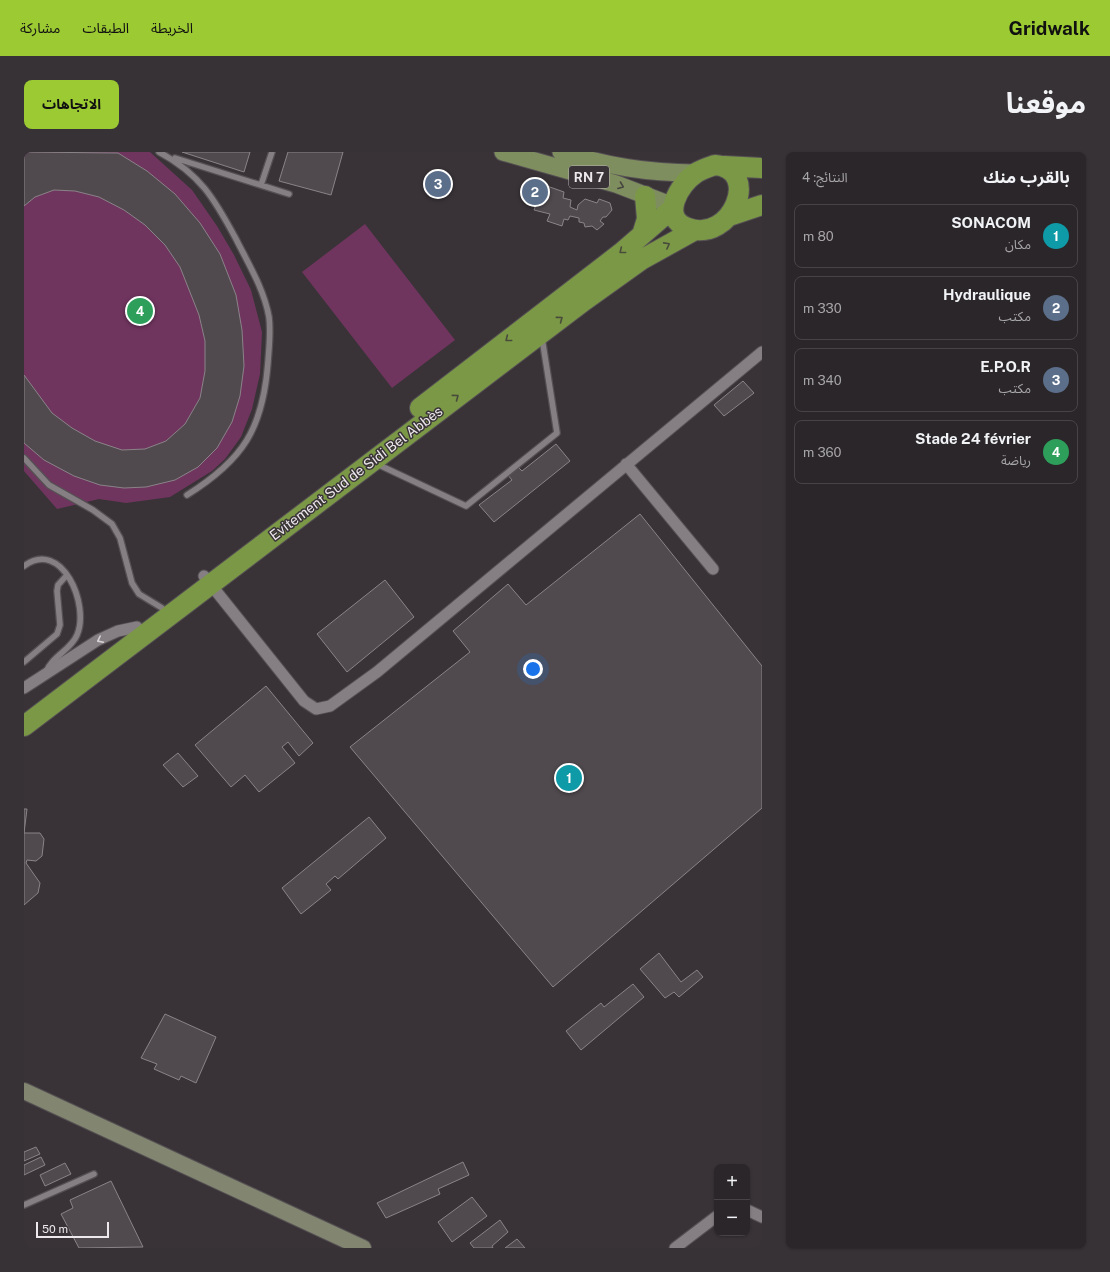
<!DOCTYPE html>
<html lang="ar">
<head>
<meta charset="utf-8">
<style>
	:root { --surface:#2b2629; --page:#373235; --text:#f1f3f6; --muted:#a6a5a8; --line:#474346; --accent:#9cca32 }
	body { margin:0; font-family:"Public Sans","Noto Sans Arabic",sans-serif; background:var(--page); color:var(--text); direction:rtl }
	.controls { position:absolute; right:12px; bottom:12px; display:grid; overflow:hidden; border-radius:8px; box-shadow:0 1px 3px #0004 }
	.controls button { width:36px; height:36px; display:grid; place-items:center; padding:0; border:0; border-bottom:1px solid var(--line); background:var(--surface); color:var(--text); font:20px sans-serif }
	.scale { position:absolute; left:12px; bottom:10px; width:73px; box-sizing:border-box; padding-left:4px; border:2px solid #ece8eb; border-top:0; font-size:11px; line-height:14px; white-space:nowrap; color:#ece8eb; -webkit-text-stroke:3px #393337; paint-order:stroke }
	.you { position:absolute; left:509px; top:517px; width:14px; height:14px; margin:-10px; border:3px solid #fff; border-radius:50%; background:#1a73e8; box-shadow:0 0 0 6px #1a73e833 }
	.badge { display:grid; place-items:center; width:26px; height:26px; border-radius:50%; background:var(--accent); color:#fff; font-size:13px; font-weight:700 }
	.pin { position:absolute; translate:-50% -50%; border:2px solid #fff; box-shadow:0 1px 4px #0006 }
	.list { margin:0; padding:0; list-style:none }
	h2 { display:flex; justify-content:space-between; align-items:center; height:52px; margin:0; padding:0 16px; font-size:17px }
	h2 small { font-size:13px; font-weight:400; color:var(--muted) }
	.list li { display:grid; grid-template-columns:26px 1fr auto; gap:12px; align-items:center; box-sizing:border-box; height:64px; margin:0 8px 8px; padding:0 8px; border:1px solid var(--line); border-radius:8px }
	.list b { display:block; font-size:15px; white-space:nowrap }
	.list p { margin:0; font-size:13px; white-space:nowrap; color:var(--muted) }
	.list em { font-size:13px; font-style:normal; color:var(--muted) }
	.map { position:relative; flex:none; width:738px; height:1096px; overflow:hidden; direction:ltr; border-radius:8px }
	header { display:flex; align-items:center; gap:24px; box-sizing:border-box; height:56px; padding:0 20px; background:var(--accent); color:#111 }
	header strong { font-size:19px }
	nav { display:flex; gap:22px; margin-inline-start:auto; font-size:14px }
	.intro { display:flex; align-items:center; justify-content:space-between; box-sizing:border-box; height:96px; padding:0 24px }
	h1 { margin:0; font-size:28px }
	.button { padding:10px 18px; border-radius:8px; background:var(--accent); color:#111; font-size:14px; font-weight:700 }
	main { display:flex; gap:24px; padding:0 24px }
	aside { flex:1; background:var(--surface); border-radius:8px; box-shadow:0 1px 3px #0004 }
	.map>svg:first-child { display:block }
	.green { fill:#70355f }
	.building { fill:#504a4e; stroke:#8a8388 }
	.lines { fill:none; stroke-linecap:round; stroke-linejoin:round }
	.lane-casing { stroke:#555053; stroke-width:8 }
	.street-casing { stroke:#555053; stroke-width:13 }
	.secondary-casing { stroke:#555053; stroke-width:18 }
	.primary-casing { stroke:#555053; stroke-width:19 }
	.highway-casing { stroke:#555053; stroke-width:22 }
	.lane { stroke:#857e82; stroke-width:5.5 }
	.street { stroke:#857e82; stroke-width:11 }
	.secondary { stroke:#828670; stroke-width:16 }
	.primary { stroke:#7f8e5f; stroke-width:17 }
	.highway { stroke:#7b9847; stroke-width:20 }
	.oneway { stroke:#47453f }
	.oneway2 { stroke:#4a4c3b }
	.oneway3 { stroke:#d7d3d6 }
	.labels { text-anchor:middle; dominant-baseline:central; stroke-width:3; stroke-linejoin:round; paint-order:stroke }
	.shield { fill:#393337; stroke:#b6b2b5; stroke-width:1 }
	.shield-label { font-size:13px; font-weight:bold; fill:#ece8eb }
	.street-label { font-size:14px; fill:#ece8eb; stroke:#393337 }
</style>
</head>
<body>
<header>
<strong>Gridwalk</strong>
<nav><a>الخريطة</a><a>الطبقات</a><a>مشاركة</a></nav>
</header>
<div class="intro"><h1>موقعنا</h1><a class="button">الاتجاهات</a></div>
<main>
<aside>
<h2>بالقرب منك<small>النتائج: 4</small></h2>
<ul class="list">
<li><span class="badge" style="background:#0f9aa8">1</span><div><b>SONACOM</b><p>مكان</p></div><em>80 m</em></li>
<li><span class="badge" style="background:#5c6f8a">2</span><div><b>Hydraulique</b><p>مكتب</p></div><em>330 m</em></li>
<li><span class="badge" style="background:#5c6f8a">3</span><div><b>E.P.O.R</b><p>مكتب</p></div><em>340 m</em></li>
<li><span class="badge" style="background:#2e9e5b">4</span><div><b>Stade 24 février</b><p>رياضة</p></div><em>360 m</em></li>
</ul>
</aside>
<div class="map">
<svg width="738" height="1096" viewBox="0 0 738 1096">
	<rect width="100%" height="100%" fill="#393337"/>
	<!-- green -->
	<path class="green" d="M 0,0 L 126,0 L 168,38 L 193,74 L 210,103 L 227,138 L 238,180 L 236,222 L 228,257 L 217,285 L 201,307 L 188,319 L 146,345 L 102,351 L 75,347 L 33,357 L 0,319 Z
		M 341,72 L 431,188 L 368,236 L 278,120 Z"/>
	<!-- building -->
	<path class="building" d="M 0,0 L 94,1 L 123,19 L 151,42 L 176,71 L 196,102 L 212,143 L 218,178 L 220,214 L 216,244 L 208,270 L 193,296 L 174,315 L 151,328 L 122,335 L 100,336 L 76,333 L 50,324 L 20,308 L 0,291 L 0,223 L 28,261 L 48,276 L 71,289 L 98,298 L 121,297 L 142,289 L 161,272 L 176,246 L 181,219 L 181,189 L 175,163 L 156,115 L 141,93 L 121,73 L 100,58 L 75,45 L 51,39 L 30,38 L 11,45 L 0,54 Z
		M 158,0 L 226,0 L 220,20 Z
		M 264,0 L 319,0 L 307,43 L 255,29 Z
		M 523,34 L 540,40 L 539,46 L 547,48 L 546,55 L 553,58 L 554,53 L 561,47 L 573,51 L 575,47 L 586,51 L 588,58 L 582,65 L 579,65 L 576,69 L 580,72 L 573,78 L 568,74 L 561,75 L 560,71 L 555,70 L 555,66 L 546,64 L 544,68 L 540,67 L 538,74 L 523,69 L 526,62 L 510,58 L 515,45 L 519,45 Z
		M 719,229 L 730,241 L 700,264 L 690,253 Z
		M 532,292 L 546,309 L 470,370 L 455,353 L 488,328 L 483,322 L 493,314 L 498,319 Z
		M 616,362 L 738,514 L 738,656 L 529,835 L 326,595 L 446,500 L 429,479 L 484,432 L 502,453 Z
		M 361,428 L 390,465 L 323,520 L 293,482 Z
		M 242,534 L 289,591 L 275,604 L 264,590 L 258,595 L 271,611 L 235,640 L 221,623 L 207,635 L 171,593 Z
		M 154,601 L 174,624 L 159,635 L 139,613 Z
		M 0,657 L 3,657 L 0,681 L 16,681 L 20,687 L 18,704 L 12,709 L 3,708 L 2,711 L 16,731 L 14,741 L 0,753 Z
		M 345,665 L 362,686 L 314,727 L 311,724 L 302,732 L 307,738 L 277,762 L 258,736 Z
		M 635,801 L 657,830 L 673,818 L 679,825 L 655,845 L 650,840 L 641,846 L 616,817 Z
		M 609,832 L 620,845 L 557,898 L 542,879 L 577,851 L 580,855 Z
		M 141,862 L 192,885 L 172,931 L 157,924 L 155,928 L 130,917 L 133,912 L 117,906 Z
		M 12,995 L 16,1002 L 0,1009 L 0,1000 Z
		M 17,1005 L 21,1013 L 0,1023 L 0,1013 Z
		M 439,1010 L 445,1023 L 414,1037 L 416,1042 L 362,1066 L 353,1051 Z
		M 41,1011 L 47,1022 L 21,1034 L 16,1023 Z
		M 87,1029 L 119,1095 L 55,1096 L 37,1062 L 49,1056 L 46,1048 Z
		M 448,1045 L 463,1064 L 428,1090 L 414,1070 Z
		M 476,1068 L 484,1080 L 468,1094 L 469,1096 L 450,1096 L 446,1091 Z
		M 493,1087 L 501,1096 L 481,1096 Z"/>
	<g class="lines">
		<!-- lane casing -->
		<g class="lane-casing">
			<path id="lane" d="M 135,0 C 176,22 190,46 212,87 C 224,111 240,137 245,165 C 247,180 245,195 244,210 C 239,277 219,308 163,343
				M 151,6 L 265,42
				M 237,33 L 248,0
				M 0,306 L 25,333 L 69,358 L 88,372 L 96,386 L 108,431 L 115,442 L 138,456
				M 353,312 L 442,354 L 533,281 L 518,186
				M 0,414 C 38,386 66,453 53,483 C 47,498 29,503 22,520
				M 0,510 L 33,482 L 36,473 L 33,439 L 34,433 L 43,423
				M 0,1053 L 70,1022"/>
		</g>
		<!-- street casing -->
		<g class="street-casing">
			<path id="street" d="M 602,312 L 689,417
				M 180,424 L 280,549 L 292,557 L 306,554 L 353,520 L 738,200
				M 0,536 L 74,488 L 94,479 L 113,475
				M 723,1058 L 738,1065
				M 651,1096 L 693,1064"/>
		</g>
		<!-- secondary casing -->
		<g class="secondary-casing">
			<path id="secondary" d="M 0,939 L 339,1096"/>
		</g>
		<!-- primary casing -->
		<g class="primary-casing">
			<path id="primary" d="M 479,0 L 592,32 L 649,54
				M 537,0 C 584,14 622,21 671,21"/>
		</g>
		<!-- highway casing -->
		<g class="highway-casing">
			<path id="highway" d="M 691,13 C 738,17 708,92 664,76 C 635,66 655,32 672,21 C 678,17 685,15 691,13 Z
				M 700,14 L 738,16
				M 708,63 L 738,53
				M 618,83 L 623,67 L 621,44
				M 396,256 L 597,101 L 649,56
				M 0,574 L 561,148 L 617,108 L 671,78"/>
		</g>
		<!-- lane -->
		<use href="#lane" class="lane"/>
		<!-- street -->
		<use href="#street" class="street"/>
		<!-- secondary -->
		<use href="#secondary" class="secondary"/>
		<!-- primary -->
		<use href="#primary" class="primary"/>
		<!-- highway -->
		<use href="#highway" class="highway"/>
	</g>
	<!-- one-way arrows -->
	<defs><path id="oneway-chevron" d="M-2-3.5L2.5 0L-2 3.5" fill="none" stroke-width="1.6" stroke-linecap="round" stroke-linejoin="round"/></defs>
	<use class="oneway" href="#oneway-chevron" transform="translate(597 34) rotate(21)"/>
	<g class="oneway2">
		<use href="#oneway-chevron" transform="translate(643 93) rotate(-28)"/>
		<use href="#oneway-chevron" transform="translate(598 99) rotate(141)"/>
		<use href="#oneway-chevron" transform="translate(536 167) rotate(-37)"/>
		<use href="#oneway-chevron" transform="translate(484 187) rotate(142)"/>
		<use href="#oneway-chevron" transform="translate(432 245) rotate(-37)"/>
	</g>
	<use class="oneway3" href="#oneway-chevron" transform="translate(76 488) rotate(153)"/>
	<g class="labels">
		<!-- shield labels -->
		<rect class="shield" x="545" y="14" width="40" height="22" rx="3"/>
		<g class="shield-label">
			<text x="565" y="25">RN 7</text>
		</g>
		<!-- street labels -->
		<g class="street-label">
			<text transform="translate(332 321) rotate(-37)">Evitement Sud de Sidi Bel Abbès</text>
		</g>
	</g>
</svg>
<div class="controls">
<button>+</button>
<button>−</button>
</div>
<div class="scale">50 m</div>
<div class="you"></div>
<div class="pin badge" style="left:545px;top:626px;background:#0f9aa8">1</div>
<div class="pin badge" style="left:511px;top:40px;background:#5c6f8a">2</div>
<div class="pin badge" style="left:414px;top:32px;background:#5c6f8a">3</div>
<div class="pin badge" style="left:116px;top:159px;background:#2e9e5b">4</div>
</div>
</main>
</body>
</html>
